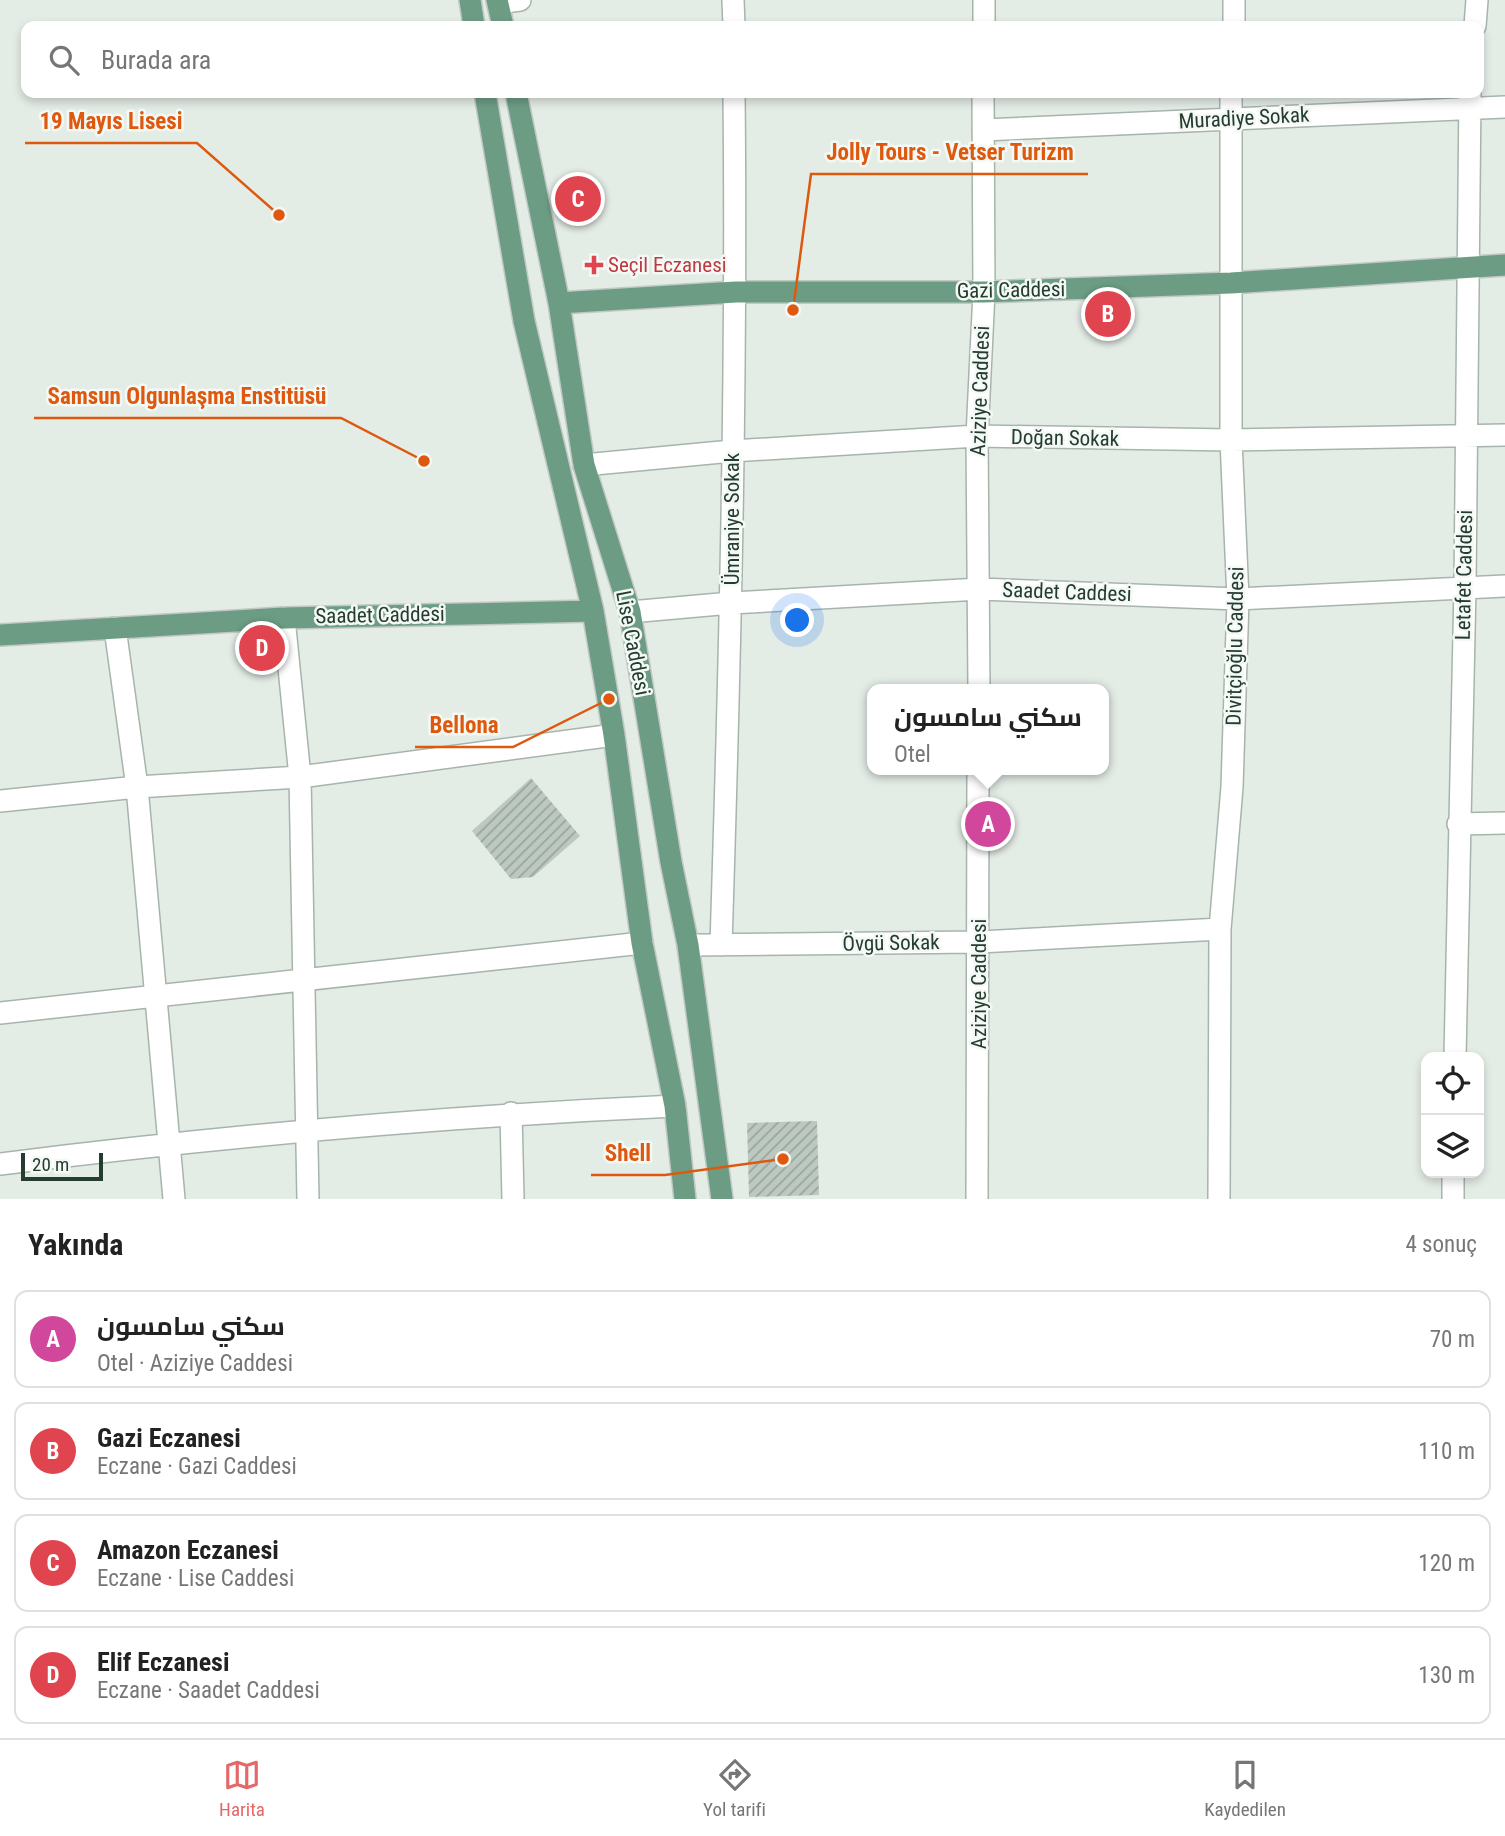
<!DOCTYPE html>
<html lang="tr">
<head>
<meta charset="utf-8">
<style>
	:root { --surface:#fff; --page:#f6f6f6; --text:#222; --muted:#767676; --line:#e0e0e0; --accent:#e56869 }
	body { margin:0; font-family:"Roboto Condensed",Cairo,sans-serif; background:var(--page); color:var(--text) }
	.controls { position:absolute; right:21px; bottom:21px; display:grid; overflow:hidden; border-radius:14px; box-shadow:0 4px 10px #0003 }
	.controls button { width:63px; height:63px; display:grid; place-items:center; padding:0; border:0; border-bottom:2px solid var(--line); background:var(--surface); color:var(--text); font:35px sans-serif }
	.scale { position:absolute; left:21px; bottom:18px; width:82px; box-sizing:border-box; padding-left:7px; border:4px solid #253c30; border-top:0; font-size:19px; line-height:24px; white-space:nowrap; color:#253c30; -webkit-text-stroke:5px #f4f9f5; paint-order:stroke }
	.you { position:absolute; left:798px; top:621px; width:24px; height:24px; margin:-18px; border:5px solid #fff; border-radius:50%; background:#1a73e8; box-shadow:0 0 0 10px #1a73e833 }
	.badge { display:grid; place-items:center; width:46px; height:46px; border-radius:50%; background:var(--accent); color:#fff; font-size:23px; font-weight:700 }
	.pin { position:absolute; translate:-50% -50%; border:4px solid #fff; box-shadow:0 2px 7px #0006 }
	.popup { position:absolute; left:867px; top:684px; width:242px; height:91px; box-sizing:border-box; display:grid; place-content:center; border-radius:14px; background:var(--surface); filter:drop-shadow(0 2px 5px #0005); font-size:23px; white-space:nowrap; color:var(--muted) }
	.popup b { font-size:26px; color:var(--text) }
	.popup::after { content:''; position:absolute; left:50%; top:100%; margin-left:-14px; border:14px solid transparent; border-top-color:var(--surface) }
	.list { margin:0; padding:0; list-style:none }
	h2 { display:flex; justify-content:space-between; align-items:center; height:91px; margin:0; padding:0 28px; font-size:30px }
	h2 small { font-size:23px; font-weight:400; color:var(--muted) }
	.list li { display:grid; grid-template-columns:46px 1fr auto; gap:21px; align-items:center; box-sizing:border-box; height:98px; margin:0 14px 14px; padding:0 14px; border:2px solid var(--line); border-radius:14px }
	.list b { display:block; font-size:26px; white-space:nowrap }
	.list p { margin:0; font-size:23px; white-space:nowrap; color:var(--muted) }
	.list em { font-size:23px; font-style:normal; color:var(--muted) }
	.icon { flex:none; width:38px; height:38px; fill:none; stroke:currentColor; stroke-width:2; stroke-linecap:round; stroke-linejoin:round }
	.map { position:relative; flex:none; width:1505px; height:1199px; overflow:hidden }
	.search { position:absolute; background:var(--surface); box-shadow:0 4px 10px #0003; left:21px; right:21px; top:21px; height:77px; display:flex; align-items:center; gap:18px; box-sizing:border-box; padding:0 24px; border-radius:14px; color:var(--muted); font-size:26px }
	.sheet { height:539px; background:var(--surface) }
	nav { display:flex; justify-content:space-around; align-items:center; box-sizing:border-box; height:98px; border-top:2px solid var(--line); background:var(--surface); font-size:19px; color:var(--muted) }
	nav a { display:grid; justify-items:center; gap:4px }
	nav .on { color:var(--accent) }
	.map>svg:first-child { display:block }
	.building { fill:url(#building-hatch) }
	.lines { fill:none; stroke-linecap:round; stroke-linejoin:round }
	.minor-casing { stroke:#a7b4ac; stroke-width:24 }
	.major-casing { stroke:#c2c8c5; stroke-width:24 }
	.minor { stroke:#fff; stroke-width:21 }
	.major { stroke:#6c9d84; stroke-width:21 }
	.health-dot { fill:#e0444e; stroke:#f4f9f5; stroke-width:2.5 }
	.labels { text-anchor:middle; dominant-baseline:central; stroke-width:5; stroke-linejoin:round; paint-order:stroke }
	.street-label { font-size:21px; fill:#253c30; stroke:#f4f9f5 }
	.health-label { font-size:21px; fill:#be3a42; stroke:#f4f9f5; text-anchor:start }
	.leader { fill:none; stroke:#de580e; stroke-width:2.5 }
	.callout-dot { fill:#de580e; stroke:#f4f9f5; stroke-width:2.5 }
	.callout-label { font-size:23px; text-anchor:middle; font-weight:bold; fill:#de580e; stroke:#f4f9f5; stroke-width:5; stroke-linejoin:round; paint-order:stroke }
</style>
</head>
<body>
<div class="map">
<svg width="1505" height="1199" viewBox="0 0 1505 1199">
	<defs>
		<pattern id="building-hatch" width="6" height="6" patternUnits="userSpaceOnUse" patternTransform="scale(1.75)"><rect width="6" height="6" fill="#bcc9c1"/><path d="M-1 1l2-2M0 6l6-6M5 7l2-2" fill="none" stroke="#99a49d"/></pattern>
	</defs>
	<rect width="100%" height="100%" fill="#e4ece6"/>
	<!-- building -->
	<path class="building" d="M 531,778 L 580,836 L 533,877 L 511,879 L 472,831 Z
		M 817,1121 L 819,1195 L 749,1197 L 747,1123 Z"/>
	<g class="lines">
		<!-- minor casing -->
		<g class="minor-casing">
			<path id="minor" d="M 733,0 L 734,26
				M 498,3 L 520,0
				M 984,26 L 984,0
				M 1234,26 L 1234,0
				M 1475,26 L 1477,0
				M 983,130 L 1505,107
				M 584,465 L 732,451 L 977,436 L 1231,440 L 1505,435
				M 630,612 L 731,603 L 980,589 L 1238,599 L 1505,586
				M 284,618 L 300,777 L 308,1199
				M 115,628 L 137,787 L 174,1199
				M 979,689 L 977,436 L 984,292 L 983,93
				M 0,801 L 137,787 L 300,777 L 614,735
				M 1458,824 L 1505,823
				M 688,945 L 979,942 L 1220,929
				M 721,945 C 730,661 737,377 734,93
				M 0,1013 L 642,943
				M 1455,1057 L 1465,586 L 1470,93
				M 511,1113 L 513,1199
				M 0,1164 C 224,1136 450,1116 675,1106
				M 977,1199 L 978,770
				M 1219,1199 L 1220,929 L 1232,787 L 1238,599 L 1231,440 L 1231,93
				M 1453,1199 L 1453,1173"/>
		</g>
		<!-- major casing -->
		<g class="major-casing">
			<path id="major" d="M 470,0 L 474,26
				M 497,0 L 503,26
				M 485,93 L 524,321 L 593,611 L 614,735 L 642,943 L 675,1106 L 685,1199
				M 516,93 L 559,303 L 584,465 L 630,612 L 671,862 L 688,945 L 722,1199
				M 559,303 L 736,292 L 984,292 L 1231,283 L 1505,265
				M 0,635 L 284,618 L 593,611"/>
		</g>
		<!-- minor -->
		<use href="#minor" class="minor"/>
		<!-- major -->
		<use href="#major" class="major"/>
	</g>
	<!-- markers -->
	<path class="health-dot" d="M590.5 254.5h7v7h7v7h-7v7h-7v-7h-7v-7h7z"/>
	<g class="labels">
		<!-- street labels -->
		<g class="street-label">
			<text transform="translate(1244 118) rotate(-3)">Muradiye Sokak</text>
			<text transform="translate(1011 290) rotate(-1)">Gazi Caddesi</text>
			<text transform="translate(980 391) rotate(-88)">Aziziye Caddesi</text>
			<text transform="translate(1065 438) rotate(1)">Doğan Sokak</text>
			<text transform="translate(732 519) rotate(-90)">Ümraniye Sokak</text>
			<text transform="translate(1464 575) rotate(-89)">Letafet Caddesi</text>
			<text transform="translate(1067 592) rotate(2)">Saadet Caddesi</text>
			<text transform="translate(380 615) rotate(-1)">Saadet Caddesi</text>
			<text transform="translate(633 643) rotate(79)">Lise Caddesi</text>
			<text transform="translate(1235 646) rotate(-89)">Divitçioğlu Caddesi</text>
			<text transform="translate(891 943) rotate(-1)">Övgü Sokak</text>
			<text transform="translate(979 984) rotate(-90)">Aziziye Caddesi</text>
		</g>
		<!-- health labels -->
		<g class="health-label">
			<text x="608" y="265">Seçil Eczanesi</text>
		</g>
	</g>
	<!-- callouts -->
	<path class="leader" d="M279 215L197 143H25M793 310L811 174H1088M424 461L341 418H34M609 699L513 747H415M783 1159L665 1175H591"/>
	<g class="callout-dot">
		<circle cx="279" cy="215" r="7"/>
		<circle cx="793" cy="310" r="7"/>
		<circle cx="424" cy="461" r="7"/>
		<circle cx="609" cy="699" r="7"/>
		<circle cx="783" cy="1159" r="7"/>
	</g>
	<g class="callout-label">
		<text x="111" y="129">19 Mayıs Lisesi</text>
		<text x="950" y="160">Jolly Tours - Vetser Turizm</text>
		<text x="187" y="404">Samsun Olgunlaşma Enstitüsü</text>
		<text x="464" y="733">Bellona</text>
		<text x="628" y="1161">Shell</text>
	</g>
</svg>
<div class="controls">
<button><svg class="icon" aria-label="locate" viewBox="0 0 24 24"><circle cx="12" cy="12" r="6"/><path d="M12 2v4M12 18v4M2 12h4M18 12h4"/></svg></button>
<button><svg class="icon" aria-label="layers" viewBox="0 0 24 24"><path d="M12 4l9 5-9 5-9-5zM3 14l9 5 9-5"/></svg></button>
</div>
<div class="scale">20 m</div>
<div class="you"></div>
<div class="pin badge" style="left:988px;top:824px;background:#d1479c">A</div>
<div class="popup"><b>سكني سامسون</b>Otel</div>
<div class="pin badge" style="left:1108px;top:314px;background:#e0444e">B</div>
<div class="pin badge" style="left:578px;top:199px;background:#e0444e">C</div>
<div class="pin badge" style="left:262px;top:648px;background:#e0444e">D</div>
<div class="search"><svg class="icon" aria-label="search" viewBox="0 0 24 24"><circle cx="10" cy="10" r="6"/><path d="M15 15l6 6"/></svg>Burada ara</div>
</div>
<section class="sheet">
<h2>Yakında<small>4 sonuç</small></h2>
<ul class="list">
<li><span class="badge" style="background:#d1479c">A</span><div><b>سكني سامسون</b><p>Otel · Aziziye Caddesi</p></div><em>70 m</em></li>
<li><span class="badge" style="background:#e0444e">B</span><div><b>Gazi Eczanesi</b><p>Eczane · Gazi Caddesi</p></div><em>110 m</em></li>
<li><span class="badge" style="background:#e0444e">C</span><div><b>Amazon Eczanesi</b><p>Eczane · Lise Caddesi</p></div><em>120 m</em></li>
<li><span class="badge" style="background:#e0444e">D</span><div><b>Elif Eczanesi</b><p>Eczane · Saadet Caddesi</p></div><em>130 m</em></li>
</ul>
</section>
<nav>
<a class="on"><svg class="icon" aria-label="map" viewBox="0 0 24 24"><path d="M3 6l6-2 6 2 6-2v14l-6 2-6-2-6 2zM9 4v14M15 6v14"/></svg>Harita</a>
<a><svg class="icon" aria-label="directions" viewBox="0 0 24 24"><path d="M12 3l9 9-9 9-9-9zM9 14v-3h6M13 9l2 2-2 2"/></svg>Yol tarifi</a>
<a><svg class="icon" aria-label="saved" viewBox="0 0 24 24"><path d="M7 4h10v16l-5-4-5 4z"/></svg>Kaydedilen</a>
</nav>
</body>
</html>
